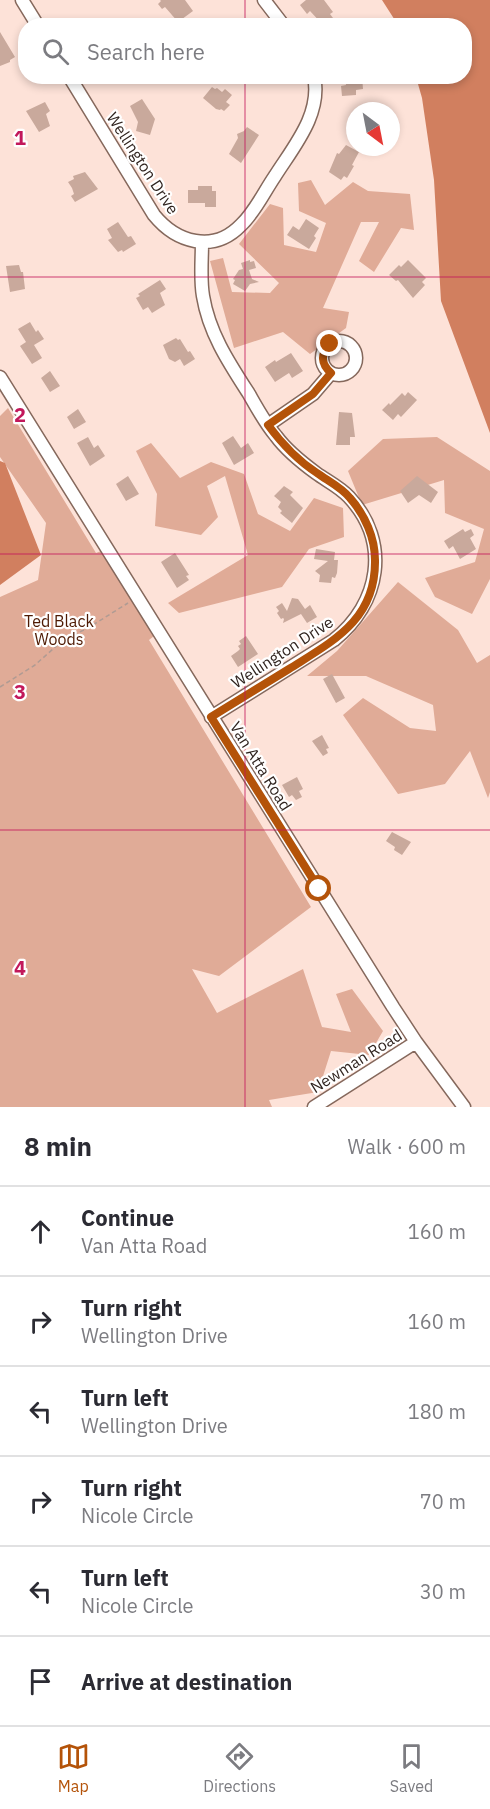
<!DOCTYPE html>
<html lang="en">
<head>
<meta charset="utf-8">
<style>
	:root { --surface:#fff; --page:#f2f2f3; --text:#2b2b33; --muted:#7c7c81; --line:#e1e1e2; --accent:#b45309 }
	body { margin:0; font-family:"IBM Plex Sans",sans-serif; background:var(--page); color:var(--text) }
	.compass { position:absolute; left:346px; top:102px; width:54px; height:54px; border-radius:50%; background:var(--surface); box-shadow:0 3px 9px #0003; rotate:148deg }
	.stop { position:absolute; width:18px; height:18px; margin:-14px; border:4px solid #b45309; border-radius:50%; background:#fff }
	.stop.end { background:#b45309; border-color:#fff; box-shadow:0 2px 6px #0008 }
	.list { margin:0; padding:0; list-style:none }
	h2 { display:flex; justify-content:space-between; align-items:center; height:78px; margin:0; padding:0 24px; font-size:26px }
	h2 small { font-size:20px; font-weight:400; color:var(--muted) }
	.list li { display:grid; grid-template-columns:39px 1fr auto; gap:18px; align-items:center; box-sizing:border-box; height:90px; padding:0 24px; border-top:2px solid var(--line) }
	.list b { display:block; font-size:22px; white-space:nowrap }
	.list p { margin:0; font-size:20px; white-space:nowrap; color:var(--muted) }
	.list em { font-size:20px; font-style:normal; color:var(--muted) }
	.icon { flex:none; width:33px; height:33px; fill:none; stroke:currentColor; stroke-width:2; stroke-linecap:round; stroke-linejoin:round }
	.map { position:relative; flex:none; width:490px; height:1107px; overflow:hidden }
	.search { position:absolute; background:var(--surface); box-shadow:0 3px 9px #0003; left:18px; right:18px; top:18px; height:66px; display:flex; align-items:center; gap:15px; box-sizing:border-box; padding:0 21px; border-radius:24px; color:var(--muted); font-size:22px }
	.sheet { height:618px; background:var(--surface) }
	nav { display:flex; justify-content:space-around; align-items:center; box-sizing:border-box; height:84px; border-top:2px solid var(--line); background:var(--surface); font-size:16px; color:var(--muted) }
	nav a { display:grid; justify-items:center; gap:3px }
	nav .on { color:var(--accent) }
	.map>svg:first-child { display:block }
	.green { fill:#e0ab97 }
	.water { fill:#d17f5f }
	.building { fill:#c9a99c }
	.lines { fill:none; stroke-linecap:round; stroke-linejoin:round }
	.minor-casing { stroke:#85685c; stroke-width:15 }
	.path { stroke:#b09b93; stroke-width:1.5; stroke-dasharray:4.5 3; stroke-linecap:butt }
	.minor { stroke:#fff; stroke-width:12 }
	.route { stroke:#b45309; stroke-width:8 }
	.grid { fill:none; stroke:#c2185b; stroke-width:1.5; stroke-opacity:0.55 }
	.labels { text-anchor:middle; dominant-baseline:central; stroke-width:4.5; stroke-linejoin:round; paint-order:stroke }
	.street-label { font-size:16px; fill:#30241f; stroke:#fff }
	.park-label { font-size:16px; fill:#4e1a03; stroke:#fff }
	.grid-label { font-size:20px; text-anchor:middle; font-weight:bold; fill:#c2185b; stroke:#fff; stroke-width:4.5; stroke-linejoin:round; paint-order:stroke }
</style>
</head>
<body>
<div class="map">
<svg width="490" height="1107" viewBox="0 0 490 1107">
	<rect width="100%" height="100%" fill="#fde2d8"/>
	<!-- green -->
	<path class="green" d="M 311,180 L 325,205 L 353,182 L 368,191 L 410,194 L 414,230 L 401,228 L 374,272 L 359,261 L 379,222 L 361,222 L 323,308 L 349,312 L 346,328 L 310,354 L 283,332 L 234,348 L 210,261 L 223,258 L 232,292 L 270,293 L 279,283 L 239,244 L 270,204 L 283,208 L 284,245 L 316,252 L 326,223 L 299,211 L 298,183 Z
		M 8,408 L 96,553 L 101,551 L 154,636 L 149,640 L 311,907 L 219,976 L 192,969 L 217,1013 L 303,969 L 322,1027 L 351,1032 L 336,994 L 352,989 L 383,1031 L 369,1055 L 331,1051 L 318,1092 L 269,1100 L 272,1107 L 0,1107 L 0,597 L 38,580 L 46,523 L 0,457 L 0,416 Z
		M 437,437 L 490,471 L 490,579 L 472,614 L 435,597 L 425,578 L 475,562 L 484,529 L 445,513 L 444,480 L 362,505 L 348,471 L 383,439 Z
		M 151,443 L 180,478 L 211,462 L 244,474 L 258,514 L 290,531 L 314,498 L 343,508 L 344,537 L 309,549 L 282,587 L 179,613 L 168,603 L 248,555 L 225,476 L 207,486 L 218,517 L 201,535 L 155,526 L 157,494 L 136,451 Z
		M 398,582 L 458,630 L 477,663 L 490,655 L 490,792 L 488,798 L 470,751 L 445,784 L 398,794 L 343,715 L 363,698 L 410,728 L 436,731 L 433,705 L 366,676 L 307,676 L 337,651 Z"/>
	<!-- water -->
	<path class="water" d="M 382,0 L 490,0 L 490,433 L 441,301 L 434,180 L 422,98 L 416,77 L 464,76 L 464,26 L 398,25 Z
		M 0,461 L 5,463 L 41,555 L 0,585 Z"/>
	<!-- building -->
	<path class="building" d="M 160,0 L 185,0 L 193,11 L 178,22 L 165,7 L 162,9 L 158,4 L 161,1 Z
		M 306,0 L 324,0 L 333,12 L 330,14 L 333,18 L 323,25 L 310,11 L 307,14 L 300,5 Z
		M 0,32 L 15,57 L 10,60 L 10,62 L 0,66 Z
		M 345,76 L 362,76 L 363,89 L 356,90 L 356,95 L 342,96 L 341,86 L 346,85 Z
		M 212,87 L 215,89 L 217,88 L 222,92 L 225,89 L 232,95 L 226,102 L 230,105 L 224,111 L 221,109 L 220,110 L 216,109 L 203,98 Z
		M 142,99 L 155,119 L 150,135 L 136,131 L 138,122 L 130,106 Z
		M 45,102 L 50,111 L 46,114 L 50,126 L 39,132 L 26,111 Z
		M 247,127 L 259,135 L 241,163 L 229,154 L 238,138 L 237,134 L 244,131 Z
		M 346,145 L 359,152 L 352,165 L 354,166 L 347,178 L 344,176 L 341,180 L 329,172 L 337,153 L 339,154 Z
		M 85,172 L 98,189 L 75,202 L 71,196 L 74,194 L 72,188 L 68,182 L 74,179 L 73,176 Z
		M 198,186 L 212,186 L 212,191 L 216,191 L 216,207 L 205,207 L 205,203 L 188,203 L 188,190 L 198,190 Z
		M 306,219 L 319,228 L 314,236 L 316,238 L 309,249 L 287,235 L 293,226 L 299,230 Z
		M 118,222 L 128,237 L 131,236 L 136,244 L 123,252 L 122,250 L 118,252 L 108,240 L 112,238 L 107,229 Z
		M 250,260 L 250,262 L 254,261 L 256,268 L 249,270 L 252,279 L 259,282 L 250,284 L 245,291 L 233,284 L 235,280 L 233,279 L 239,270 L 243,269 L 241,263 Z
		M 408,260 L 426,278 L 422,282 L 425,285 L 413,298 L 398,280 L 396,281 L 389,275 L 399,265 L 401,267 Z
		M 19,265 L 21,272 L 23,272 L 25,289 L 10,292 L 6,266 Z
		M 160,280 L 166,289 L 160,293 L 165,305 L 152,313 L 148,307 L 143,310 L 136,298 L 140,296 L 138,294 Z
		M 30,322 L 36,332 L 38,330 L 44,339 L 34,345 L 42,358 L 32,364 L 20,346 L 26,342 L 18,329 Z
		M 176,338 L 178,340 L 180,339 L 188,352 L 190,351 L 195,359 L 184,366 L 180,359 L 175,362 L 169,359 L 163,345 Z
		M 291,353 L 303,371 L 292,378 L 289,373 L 275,382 L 265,367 L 275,360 L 276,362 Z
		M 50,371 L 60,386 L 50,392 L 41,378 Z
		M 408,392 L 417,400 L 401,417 L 398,414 L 393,420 L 382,410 L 389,403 L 390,405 L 402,393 L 405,396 Z
		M 78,409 L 86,422 L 74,429 L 67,417 Z
		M 339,412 L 352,413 L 355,437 L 350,437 L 350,445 L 336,445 Z
		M 233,436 L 241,448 L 248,443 L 254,453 L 234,465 L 222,443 Z
		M 88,437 L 94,448 L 98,445 L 105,456 L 90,466 L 77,443 Z
		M 128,476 L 139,494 L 126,501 L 116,484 Z
		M 417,476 L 438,492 L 431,503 L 419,495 L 408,503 L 400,491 Z
		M 284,486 L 293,492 L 290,495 L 303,508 L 292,523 L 280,513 L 282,511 L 278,507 L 281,502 L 274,496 Z
		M 463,529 L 465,532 L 471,529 L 474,535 L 470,538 L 476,549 L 460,559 L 453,546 L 449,549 L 444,541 Z
		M 316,549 L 335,552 L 334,560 L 338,560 L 337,573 L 335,578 L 332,577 L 331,583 L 319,582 L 320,575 L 315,571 L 328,561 L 314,559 Z
		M 175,553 L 189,575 L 186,576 L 189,580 L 177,588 L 161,562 Z
		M 292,598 L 298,599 L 305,609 L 310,605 L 317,617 L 307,623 L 301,614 L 283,623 L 284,619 L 283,618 L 281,619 L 277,613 L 279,611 L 276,607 L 282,603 L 287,611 Z
		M 246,636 L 258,654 L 238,667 L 231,656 L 238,651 L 240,649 L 238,646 L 241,644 L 239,641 Z
		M 332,674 L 345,698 L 336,703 L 323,679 Z
		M 322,735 L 329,748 L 326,749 L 328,753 L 323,756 L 312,741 Z
		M 297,777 L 303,789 L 299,791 L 302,797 L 296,800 L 292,795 L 289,797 L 282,785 Z
		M 392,832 L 411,842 L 402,855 L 394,850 L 395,847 L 386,841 Z"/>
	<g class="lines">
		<!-- minor casing -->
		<g class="minor-casing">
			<path id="minor" d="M 22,0 L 38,26
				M 264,0 L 284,26
				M 69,76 L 154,215 C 176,242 213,254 241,225 C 255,212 264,192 275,176 C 294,146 322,114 314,76
				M 202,242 C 202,260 200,279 203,296 C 209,333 229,363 249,394 C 257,408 265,423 276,436 C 287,451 301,462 316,473 C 327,481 340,487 349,497 C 391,542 380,604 334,640 L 211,717
				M322 358a17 17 0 1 1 34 0a17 17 0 1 1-34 0Z
				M 0,377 L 393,1007 L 416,1042 L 464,1107
				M 268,425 L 313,394 L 331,373
				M 314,1107 L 416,1042"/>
		</g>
		<!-- path -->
		<path class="path" d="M 0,687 L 35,665 L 63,640 L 88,628 L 128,603"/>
		<!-- minor -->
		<use href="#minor" class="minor"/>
	</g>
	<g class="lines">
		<!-- route -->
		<path class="route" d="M 319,889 L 211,717 C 237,701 263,685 289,669 C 333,641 376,620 375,560 C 375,538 365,515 350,498 C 341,487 328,481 317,473 C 297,460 282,444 268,425 L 313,394 L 331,373 C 321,364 320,354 330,344"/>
	</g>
	<!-- grid -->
	<path class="grid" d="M 245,0 L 245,26M 245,76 L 245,1107M 0,277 L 490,277M 0,554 L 490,554M 0,830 L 490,830"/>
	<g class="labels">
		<!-- street labels -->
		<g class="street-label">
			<text transform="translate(143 163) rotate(57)">Wellington Drive</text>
			<text transform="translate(282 652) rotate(-33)">Wellington Drive</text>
			<text transform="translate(261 766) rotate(58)">Van Atta Road</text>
			<text transform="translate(356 1061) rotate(-32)">Newman Road</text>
		</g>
		<!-- park labels -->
		<g class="park-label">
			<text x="59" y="621">Ted Black<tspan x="59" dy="18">Woods</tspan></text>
		</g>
	</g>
	<g class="grid-label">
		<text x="20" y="145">1</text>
		<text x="20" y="422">2</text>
		<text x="20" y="699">3</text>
		<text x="20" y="975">4</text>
	</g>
</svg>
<svg class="compass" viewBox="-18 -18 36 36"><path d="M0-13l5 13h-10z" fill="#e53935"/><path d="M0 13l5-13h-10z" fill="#7c7c81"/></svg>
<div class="stop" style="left:319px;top:889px"></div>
<div class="stop end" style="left:330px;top:344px"></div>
<div class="search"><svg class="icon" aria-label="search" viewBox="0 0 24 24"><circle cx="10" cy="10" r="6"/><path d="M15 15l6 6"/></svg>Search here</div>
</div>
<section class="sheet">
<h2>8 min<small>Walk · 600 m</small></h2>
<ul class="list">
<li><svg class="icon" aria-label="ahead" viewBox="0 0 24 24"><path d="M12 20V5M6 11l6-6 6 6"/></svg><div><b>Continue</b><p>Van Atta Road</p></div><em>160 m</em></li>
<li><svg class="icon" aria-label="right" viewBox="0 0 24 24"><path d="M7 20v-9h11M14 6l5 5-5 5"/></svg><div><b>Turn right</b><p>Wellington Drive</p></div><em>160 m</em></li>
<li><svg class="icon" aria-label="left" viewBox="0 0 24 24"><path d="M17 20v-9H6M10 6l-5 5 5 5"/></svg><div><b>Turn left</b><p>Wellington Drive</p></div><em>180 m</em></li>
<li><svg class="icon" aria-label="right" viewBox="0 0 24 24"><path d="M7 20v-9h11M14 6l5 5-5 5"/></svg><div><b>Turn right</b><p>Nicole Circle</p></div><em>70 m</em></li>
<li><svg class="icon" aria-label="left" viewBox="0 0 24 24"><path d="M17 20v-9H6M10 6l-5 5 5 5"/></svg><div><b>Turn left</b><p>Nicole Circle</p></div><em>30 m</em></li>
<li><svg class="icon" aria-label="arrive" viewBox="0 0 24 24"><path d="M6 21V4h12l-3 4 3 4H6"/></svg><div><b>Arrive at destination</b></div></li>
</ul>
</section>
<nav>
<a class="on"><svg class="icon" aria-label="map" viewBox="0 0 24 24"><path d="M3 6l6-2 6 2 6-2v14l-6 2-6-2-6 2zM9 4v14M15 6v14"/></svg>Map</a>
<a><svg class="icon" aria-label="directions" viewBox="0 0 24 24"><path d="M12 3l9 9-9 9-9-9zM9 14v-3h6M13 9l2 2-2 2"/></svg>Directions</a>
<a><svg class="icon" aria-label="saved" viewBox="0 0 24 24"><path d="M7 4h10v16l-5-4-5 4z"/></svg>Saved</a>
</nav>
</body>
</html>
